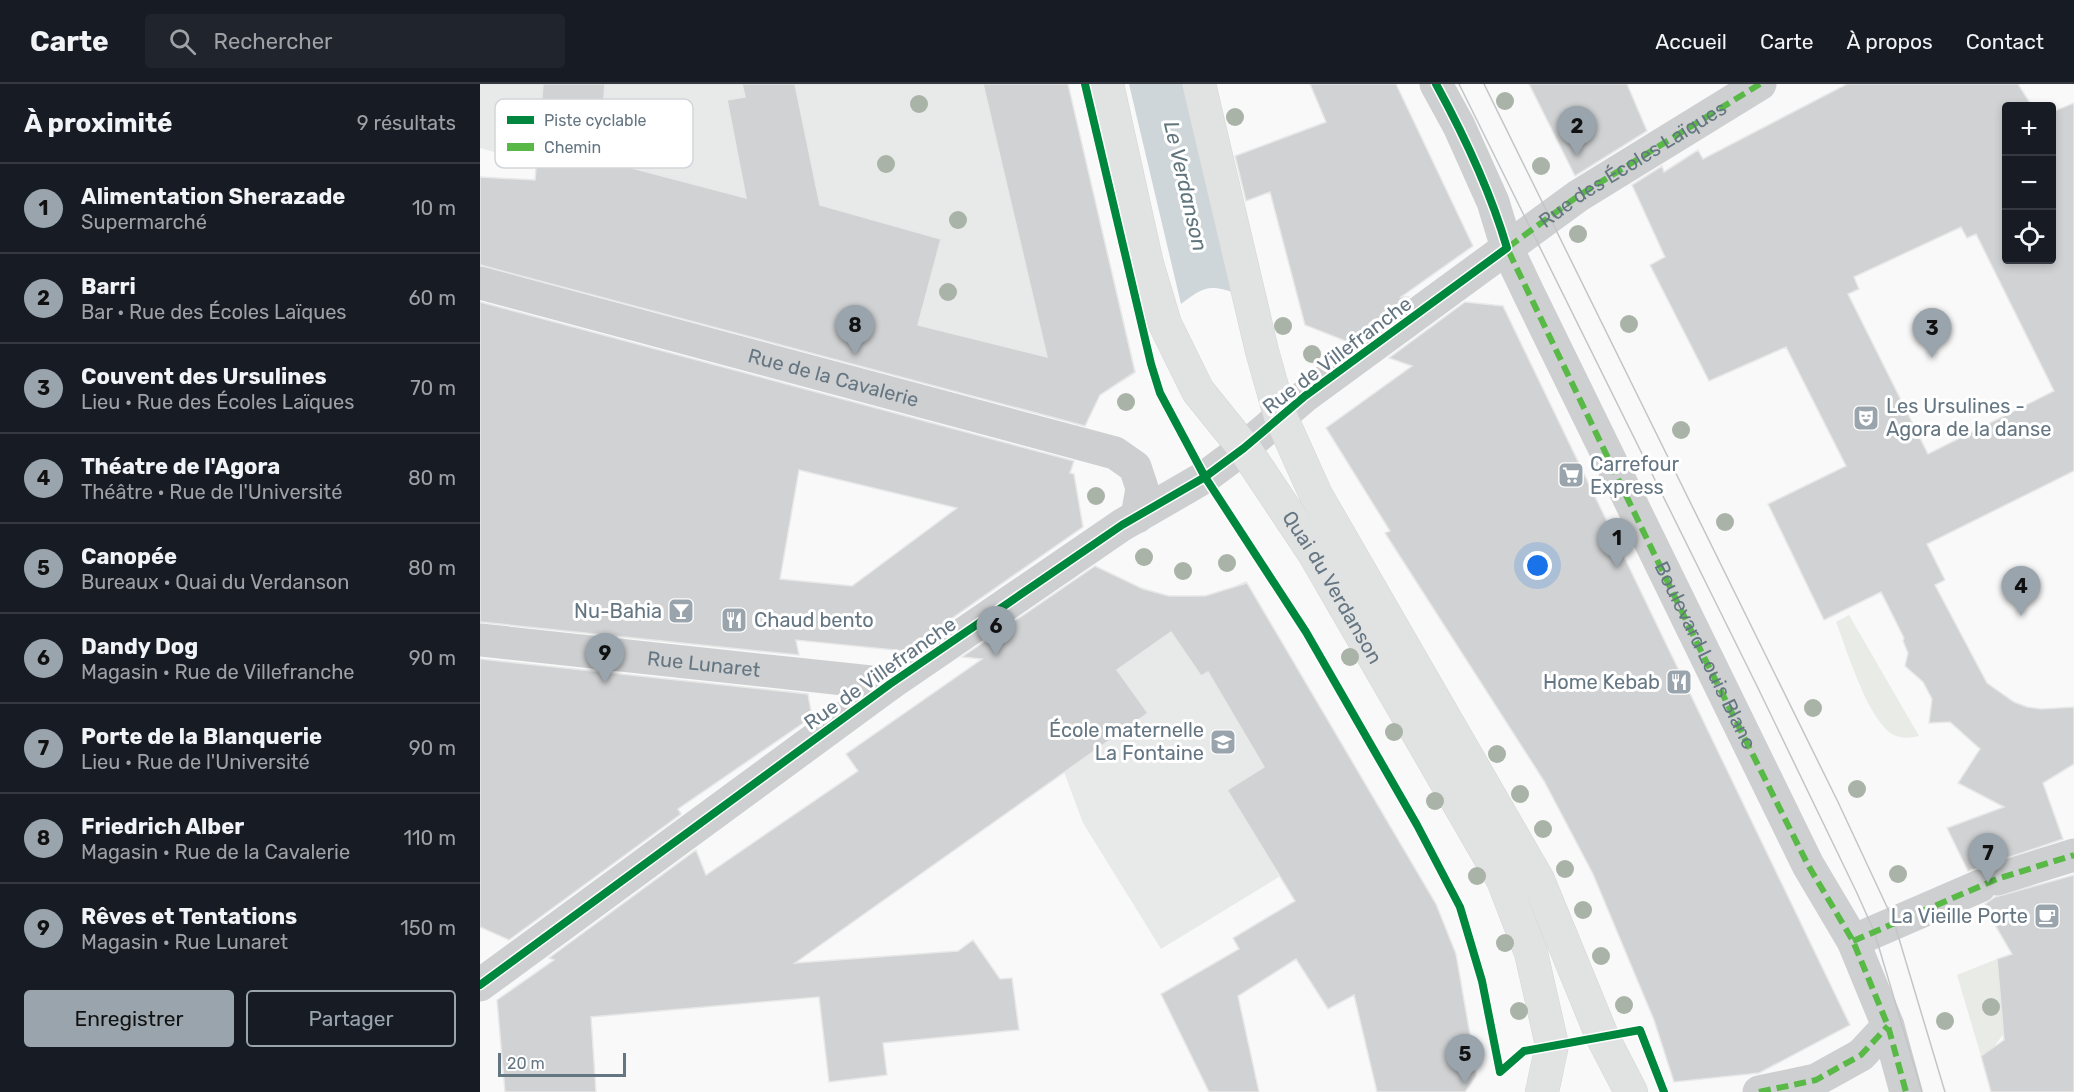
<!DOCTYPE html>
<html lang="fr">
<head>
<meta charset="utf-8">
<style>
	:root { --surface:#171b24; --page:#20242c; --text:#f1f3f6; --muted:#9ea1a6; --line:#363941; --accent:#99a4ac }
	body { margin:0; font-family:Rubik,sans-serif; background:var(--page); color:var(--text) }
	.controls { position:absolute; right:18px; top:18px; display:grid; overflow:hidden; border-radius:6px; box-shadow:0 3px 9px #0003 }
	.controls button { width:54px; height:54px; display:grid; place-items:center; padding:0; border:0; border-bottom:2px solid var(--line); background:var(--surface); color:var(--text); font:30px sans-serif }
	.scale { position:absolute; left:18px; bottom:15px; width:128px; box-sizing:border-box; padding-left:6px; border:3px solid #657683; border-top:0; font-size:16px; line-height:21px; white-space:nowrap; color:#657683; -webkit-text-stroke:4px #fff; paint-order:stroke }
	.you { position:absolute; left:1058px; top:482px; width:21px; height:21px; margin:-15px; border:4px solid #fff; border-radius:50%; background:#1a73e8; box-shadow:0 0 0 9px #1a73e833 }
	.badge { display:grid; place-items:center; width:39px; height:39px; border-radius:50%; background:var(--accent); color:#111; font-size:20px; font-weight:700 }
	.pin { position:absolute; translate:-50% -50px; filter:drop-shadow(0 2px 3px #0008) }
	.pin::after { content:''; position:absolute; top:32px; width:21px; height:18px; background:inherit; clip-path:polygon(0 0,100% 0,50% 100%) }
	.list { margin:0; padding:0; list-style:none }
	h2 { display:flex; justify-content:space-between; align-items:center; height:78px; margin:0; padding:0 24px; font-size:26px }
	h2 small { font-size:20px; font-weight:400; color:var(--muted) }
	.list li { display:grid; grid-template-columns:39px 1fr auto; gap:18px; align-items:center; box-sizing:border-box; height:90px; padding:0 24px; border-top:2px solid var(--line) }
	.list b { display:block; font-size:22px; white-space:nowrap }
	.list p { margin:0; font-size:20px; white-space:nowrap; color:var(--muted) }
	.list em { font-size:20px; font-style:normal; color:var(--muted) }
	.actions { display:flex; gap:12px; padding:18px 24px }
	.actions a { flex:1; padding:14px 0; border:2px solid var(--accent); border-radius:6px; text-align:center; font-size:21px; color:var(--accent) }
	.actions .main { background:var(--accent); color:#111 }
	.icon { flex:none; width:33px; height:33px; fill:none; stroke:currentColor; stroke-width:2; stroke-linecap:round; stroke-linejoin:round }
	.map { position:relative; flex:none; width:1594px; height:1008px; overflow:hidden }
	header { display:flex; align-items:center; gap:36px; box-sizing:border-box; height:84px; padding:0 30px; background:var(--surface); border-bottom:2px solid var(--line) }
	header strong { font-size:28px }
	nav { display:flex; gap:33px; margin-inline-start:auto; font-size:21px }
	.search { width:420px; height:54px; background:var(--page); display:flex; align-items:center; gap:15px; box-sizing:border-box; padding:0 21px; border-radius:6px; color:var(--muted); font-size:22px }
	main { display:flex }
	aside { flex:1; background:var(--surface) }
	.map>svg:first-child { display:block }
	.built { fill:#e8e9e9 }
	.green { fill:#e8ebe6 }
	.water { fill:#ced6d9 }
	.building { fill:#d0d2d3; stroke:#e8e8e8; stroke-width:1.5; fill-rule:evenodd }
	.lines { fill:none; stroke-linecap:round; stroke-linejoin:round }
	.major-casing { stroke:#d5d6d7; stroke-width:34 }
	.minor { stroke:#cecfd0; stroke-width:33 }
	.major { stroke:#e1e2e2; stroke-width:33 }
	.tram { stroke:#c3c5c6; stroke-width:1.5 }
	.quiet { stroke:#58b947; stroke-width:6; stroke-dasharray:12 6; stroke-linecap:butt }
	.cycleway-casing { stroke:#fff; stroke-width:11 }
	.cycleway { stroke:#00873e; stroke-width:8 }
	.tree { fill:#a9b3a7 }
	.labels { text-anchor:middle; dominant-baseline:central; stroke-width:6; stroke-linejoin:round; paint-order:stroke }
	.street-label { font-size:20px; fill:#657683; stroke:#fff }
	.poi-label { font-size:20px; fill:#657683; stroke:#fff; text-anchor:end }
	.water-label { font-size:21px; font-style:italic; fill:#60757c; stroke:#fff }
	.key { fill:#fff; stroke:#d1d6da; stroke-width:1.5 }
	.key-label { font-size:16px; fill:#657683 }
</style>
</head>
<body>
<header>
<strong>Carte</strong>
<div class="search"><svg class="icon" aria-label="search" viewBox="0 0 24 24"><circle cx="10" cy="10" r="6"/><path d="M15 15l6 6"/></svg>Rechercher</div>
<nav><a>Accueil</a><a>Carte</a><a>À propos</a><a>Contact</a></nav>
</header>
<main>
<aside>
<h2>À proximité<small>9 résultats</small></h2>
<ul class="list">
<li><span class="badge">1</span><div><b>Alimentation Sherazade</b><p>Supermarché</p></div><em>10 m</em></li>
<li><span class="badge">2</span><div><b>Barri</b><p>Bar · Rue des Écoles Laïques</p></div><em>60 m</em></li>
<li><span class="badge">3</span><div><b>Couvent des Ursulines</b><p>Lieu · Rue des Écoles Laïques</p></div><em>70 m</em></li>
<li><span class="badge">4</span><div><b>Théatre de l'Agora</b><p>Théâtre · Rue de l'Université</p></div><em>80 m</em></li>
<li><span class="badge">5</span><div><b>Canopée</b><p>Bureaux · Quai du Verdanson</p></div><em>80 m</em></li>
<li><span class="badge">6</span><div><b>Dandy Dog</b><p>Magasin · Rue de Villefranche</p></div><em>90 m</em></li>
<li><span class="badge">7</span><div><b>Porte de la Blanquerie</b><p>Lieu · Rue de l'Université</p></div><em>90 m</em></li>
<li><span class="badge">8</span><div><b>Friedrich Alber</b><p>Magasin · Rue de la Cavalerie</p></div><em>110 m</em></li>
<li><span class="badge">9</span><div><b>Rêves et Tentations</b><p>Magasin · Rue Lunaret</p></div><em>150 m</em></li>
</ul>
<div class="actions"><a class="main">Enregistrer</a><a>Partager</a></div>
</aside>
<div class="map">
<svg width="1594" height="1008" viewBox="0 0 1594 1008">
	<rect width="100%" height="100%" fill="#f9f9f9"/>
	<!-- built -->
	<path class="built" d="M 0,0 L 588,0 L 656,289 L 620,311 L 613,321 L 60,81 L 0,64 Z
		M 766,497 L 888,705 L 784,766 L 799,793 L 681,865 L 603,739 L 584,688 L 668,629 L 637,586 L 691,548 L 661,503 L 689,512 L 711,513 L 739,509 Z"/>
	<!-- green -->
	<path class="green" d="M 1369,531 L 1439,652 C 1430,654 1420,655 1412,650 C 1387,634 1367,566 1356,538 Z
		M 1517,875 L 1522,935 L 1529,943 L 1512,965 L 1501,972 L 1477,891 Z"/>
	<!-- water -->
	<path class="water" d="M 649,0 L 706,0 L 755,209 C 729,200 723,203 701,220 Z"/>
	<!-- building -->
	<path class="building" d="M 63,0 L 125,0 L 122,40 L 132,41 L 129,78 L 266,114 L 247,16 L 265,13 L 262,0 L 315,0 L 340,121 L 461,155 L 438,241 L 567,273 L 503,0 L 588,0 L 655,288 L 620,311 L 605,342 L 0,181 L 0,93 L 55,96 Z
		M 830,0 L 916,0 L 993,162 L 921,213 L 928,213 L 868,258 L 825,241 L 790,108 L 766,117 L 755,72 L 846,38 Z
		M 1049,0 L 1147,0 L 1167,47 L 1095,92 Z
		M 1367,0 L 1538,0 L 1552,22 L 1527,22 L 1527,176 L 1572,176 L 1572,28 L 1594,19 L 1594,387 L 1447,460 L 1465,496 L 1455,501 L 1507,599 L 1534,618 L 1547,623 L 1561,625 L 1594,623 L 1594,680 L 1563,699 L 1583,755 L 1488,787 L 1467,744 L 1524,723 L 1478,699 L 1500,665 L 1470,638 L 1449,639 L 1452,615 L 1443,598 L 1425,582 L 1428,569 L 1423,557 L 1424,554 L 1401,508 L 1344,536 L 1288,420 L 1366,382 L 1306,263 L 1229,297 L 1170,181 L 1185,173 L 1152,101 L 1182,82 L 1184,88 L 1218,66 L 1223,75 ZM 1481,143 L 1487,154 L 1496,150 L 1574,307 L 1448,370 L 1368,210 L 1379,205 L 1374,193 Z
		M 0,218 L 594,377 L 590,389 L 594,390 L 603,443 L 425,567 L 316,556 L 319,571 L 0,538 ZM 319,386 L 477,424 L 372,502 L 300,495 Z
		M 985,218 L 1023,222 L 1370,941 L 1279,989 L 1194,998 L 1174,936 L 1113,790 L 1064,697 L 905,449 L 910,447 L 846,344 L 932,282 L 909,274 Z
		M 615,482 L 663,505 L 689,512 L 725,512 L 767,499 L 956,820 L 976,870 L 996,985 L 996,992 L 985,1008 L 897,1008 L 874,911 L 848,925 L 816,875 L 758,912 L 779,1008 L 729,1008 L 681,910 L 759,865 L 753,854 L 815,817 L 747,706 L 784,683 L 728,588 L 721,592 L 691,548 L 637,586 L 668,629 L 315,879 L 478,867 L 493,856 L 520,895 L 532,894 L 539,946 L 403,959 L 407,991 L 349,998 L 339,913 L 111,933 L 116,1008 L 25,1008 L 17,916 L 74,876 L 69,874 L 216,766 L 226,791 L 378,687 L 366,670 L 502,575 L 482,573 Z
		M 0,575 L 328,610 L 332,633 L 198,725 L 201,730 L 29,856 L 0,843 Z
		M 1594,791 L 1594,1008 L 1511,1008 L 1501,972 L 1524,956 L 1517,875 L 1532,870 L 1508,829 L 1505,820 L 1515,813 Z"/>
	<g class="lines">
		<!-- major casing -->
		<g class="major-casing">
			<g id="major">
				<path id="s5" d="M 627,0 L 667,180 L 685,240 L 712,295 L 718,307 L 764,364 L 834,469 L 1023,796 L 1051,869 L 1072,961 L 1062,1008"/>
				<path d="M 719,0 L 782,267 L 800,331 L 836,411 L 1058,796 L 1122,952 L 1151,1008"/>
			</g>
		</g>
		<!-- minor -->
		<g class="minor">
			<path id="s1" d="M 956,0 L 979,42 L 1013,118 L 1027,164 L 1048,208 L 1328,781 L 1373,857 L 1408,942 L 1426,1008"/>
			<path id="s2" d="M 0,199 L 635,369 L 655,383 L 662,404 L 657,433"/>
			<path id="s3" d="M 0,556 L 410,600"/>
			<path d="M 1517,795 L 1594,771"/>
			<path d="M 1373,857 L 1500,802"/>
			<path id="s4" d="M 0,901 L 410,600 L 642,441 L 725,393 L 764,364 L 825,312 L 1098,112 L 1280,0"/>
			<path d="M 1279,1008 L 1336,996 L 1381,971 L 1408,942"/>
		</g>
		<!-- major -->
		<use href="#major" class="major"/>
		<!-- tram -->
		<path class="tram" d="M 979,0 L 1277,602 L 1376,807 L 1394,847 L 1442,1008
			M 1004,0 L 1358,718 L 1414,838 L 1465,1008"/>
		<!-- quiet -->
		<path class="quiet" d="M 1280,0 L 1098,112 L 1027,164 L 1218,561 L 1328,781 L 1373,857 L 1408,942 L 1426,1008
			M 1373,857 L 1517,795 L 1594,771
			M 1279,1008 L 1336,996 L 1381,971 L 1408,942"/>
		<!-- cycleway casing -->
		<g class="cycleway-casing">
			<path id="cycleway" d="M 605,0 L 671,280 L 680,309 L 725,393 L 826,548 L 937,741 L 980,823 L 1002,897 L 1020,988 L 1044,967 L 1160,946 L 1184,1008
				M 0,901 L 410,600 L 642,441 L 725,393 L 764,364 L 825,312 L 1027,164 C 1010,106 985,53 956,0"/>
		</g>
		<!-- cycleway -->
		<use href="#cycleway" class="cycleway"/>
	</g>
	<!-- trees -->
	<g class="tree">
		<circle cx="1025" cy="17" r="9"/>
		<circle cx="439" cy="20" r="9"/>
		<circle cx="755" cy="33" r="9"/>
		<circle cx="406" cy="80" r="9"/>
		<circle cx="1061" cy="82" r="9"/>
		<circle cx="478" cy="136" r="9"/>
		<circle cx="1098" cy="150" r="9"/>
		<circle cx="468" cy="208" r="9"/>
		<circle cx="1149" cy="240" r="9"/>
		<circle cx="803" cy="242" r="9"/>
		<circle cx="832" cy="270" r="9"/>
		<circle cx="646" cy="318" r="9"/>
		<circle cx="1201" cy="346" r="9"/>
		<circle cx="616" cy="412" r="9"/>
		<circle cx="1245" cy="438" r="9"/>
		<circle cx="664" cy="473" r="9"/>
		<circle cx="747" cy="479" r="9"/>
		<circle cx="703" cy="487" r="9"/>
		<circle cx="870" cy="573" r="9"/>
		<circle cx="1333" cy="624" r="9"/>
		<circle cx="914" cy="648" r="9"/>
		<circle cx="1017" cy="670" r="9"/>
		<circle cx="1377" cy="705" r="9"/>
		<circle cx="1040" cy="710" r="9"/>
		<circle cx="955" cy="717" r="9"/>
		<circle cx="1063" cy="745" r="9"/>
		<circle cx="1085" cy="785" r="9"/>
		<circle cx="1418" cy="790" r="9"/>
		<circle cx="997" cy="792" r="9"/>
		<circle cx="1103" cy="826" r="9"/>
		<circle cx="1025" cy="859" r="9"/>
		<circle cx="1121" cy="872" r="9"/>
		<circle cx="1144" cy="921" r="9"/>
		<circle cx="1511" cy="923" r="9"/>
		<circle cx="1039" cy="927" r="9"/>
		<circle cx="1465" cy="937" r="9"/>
	</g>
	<!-- icons -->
	<defs>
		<g id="theatre-square" transform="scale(1.35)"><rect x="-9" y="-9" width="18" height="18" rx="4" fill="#99a4ac" stroke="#fff"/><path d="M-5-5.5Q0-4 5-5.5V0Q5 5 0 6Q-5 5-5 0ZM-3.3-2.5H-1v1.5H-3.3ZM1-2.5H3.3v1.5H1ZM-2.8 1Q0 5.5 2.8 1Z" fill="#fff"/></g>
		<g id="supermarket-square" transform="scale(1.35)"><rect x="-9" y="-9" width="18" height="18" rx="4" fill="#99a4ac" stroke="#fff"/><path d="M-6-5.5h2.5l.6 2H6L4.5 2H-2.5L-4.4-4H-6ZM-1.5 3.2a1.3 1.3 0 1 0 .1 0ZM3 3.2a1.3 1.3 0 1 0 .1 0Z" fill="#fff"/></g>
		<g id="bar-square" transform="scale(1.35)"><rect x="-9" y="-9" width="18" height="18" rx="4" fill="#99a4ac" stroke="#fff"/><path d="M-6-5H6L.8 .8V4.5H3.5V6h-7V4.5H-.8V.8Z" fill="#fff"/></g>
		<g id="restaurant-square" transform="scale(1.35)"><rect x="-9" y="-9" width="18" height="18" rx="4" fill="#99a4ac" stroke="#fff"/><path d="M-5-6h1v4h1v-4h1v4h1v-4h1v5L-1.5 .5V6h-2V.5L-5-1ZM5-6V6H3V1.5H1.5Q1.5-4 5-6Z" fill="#fff"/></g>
		<g id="school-square" transform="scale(1.35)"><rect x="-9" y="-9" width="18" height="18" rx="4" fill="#99a4ac" stroke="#fff"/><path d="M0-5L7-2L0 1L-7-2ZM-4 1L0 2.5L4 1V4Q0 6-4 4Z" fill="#fff"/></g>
		<g id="cafe-square" transform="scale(1.35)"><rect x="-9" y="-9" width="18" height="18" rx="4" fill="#99a4ac" stroke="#fff"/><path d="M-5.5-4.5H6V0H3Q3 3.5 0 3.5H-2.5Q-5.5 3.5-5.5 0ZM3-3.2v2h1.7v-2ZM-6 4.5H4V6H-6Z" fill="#fff"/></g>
	</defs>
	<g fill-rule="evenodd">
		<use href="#theatre-square" x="1386" y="334"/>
		<use href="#supermarket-square" x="1091" y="391"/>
		<use href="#bar-square" x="201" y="527"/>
		<use href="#restaurant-square" x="254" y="536"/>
		<use href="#restaurant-square" x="1199" y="598"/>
		<use href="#school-square" x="743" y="658"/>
		<use href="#cafe-square" x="1567" y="832"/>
	</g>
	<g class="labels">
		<!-- street labels -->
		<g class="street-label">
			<text stroke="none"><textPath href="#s4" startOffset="1416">Rue des Écoles Laïques</textPath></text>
			<text transform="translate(857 271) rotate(-37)">Rue de Villefranche</text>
			<text stroke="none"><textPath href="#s2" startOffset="366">Rue de la Cavalerie</textPath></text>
			<text stroke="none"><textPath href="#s5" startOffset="560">Quai du Verdanson</textPath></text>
			<text stroke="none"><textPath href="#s1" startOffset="632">Boulevard Louis Blanc</textPath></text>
			<text stroke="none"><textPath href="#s3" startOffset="225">Rue Lunaret</textPath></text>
			<text transform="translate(400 589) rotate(-35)">Rue de Villefranche</text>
		</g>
		<!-- poi labels -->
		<g class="poi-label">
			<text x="1406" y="322" text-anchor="start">Les Ursulines -<tspan x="1406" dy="23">Agora de la danse</tspan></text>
			<text x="1110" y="380" text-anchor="start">Carrefour<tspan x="1110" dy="23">Express</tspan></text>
			<text x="182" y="527">Nu-Bahia</text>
			<text x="274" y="536" text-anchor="start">Chaud bento</text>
			<text x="1180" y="598">Home Kebab</text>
			<text x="724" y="646">École maternelle<tspan x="724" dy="23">La Fontaine</tspan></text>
			<text x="1548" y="832">La Vieille Porte</text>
		</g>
		<!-- water labels -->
		<g class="water-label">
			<text transform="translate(706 102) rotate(77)">Le Verdanson</text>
		</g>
	</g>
	<!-- legend -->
	<rect x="15" y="15" width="198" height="69" rx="9" class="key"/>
	<rect x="27" y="32" width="27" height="8" fill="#00873e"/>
	<rect x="27" y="59" width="27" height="8" fill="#58b947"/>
	<g class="key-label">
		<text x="64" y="42">Piste cyclable</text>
		<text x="64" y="69">Chemin</text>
	</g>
</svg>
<div class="controls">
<button>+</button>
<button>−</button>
<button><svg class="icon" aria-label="locate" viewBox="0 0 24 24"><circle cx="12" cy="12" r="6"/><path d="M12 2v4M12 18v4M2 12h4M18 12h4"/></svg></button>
</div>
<div class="scale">20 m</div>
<div class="you"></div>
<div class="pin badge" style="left:1137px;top:484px">1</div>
<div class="pin badge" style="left:1097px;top:72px">2</div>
<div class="pin badge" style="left:1452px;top:274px">3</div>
<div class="pin badge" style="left:1541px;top:532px">4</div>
<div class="pin badge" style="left:985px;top:1000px">5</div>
<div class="pin badge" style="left:516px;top:572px">6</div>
<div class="pin badge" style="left:1508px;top:799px">7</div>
<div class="pin badge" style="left:375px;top:271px">8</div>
<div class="pin badge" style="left:125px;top:599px">9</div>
</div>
</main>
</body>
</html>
